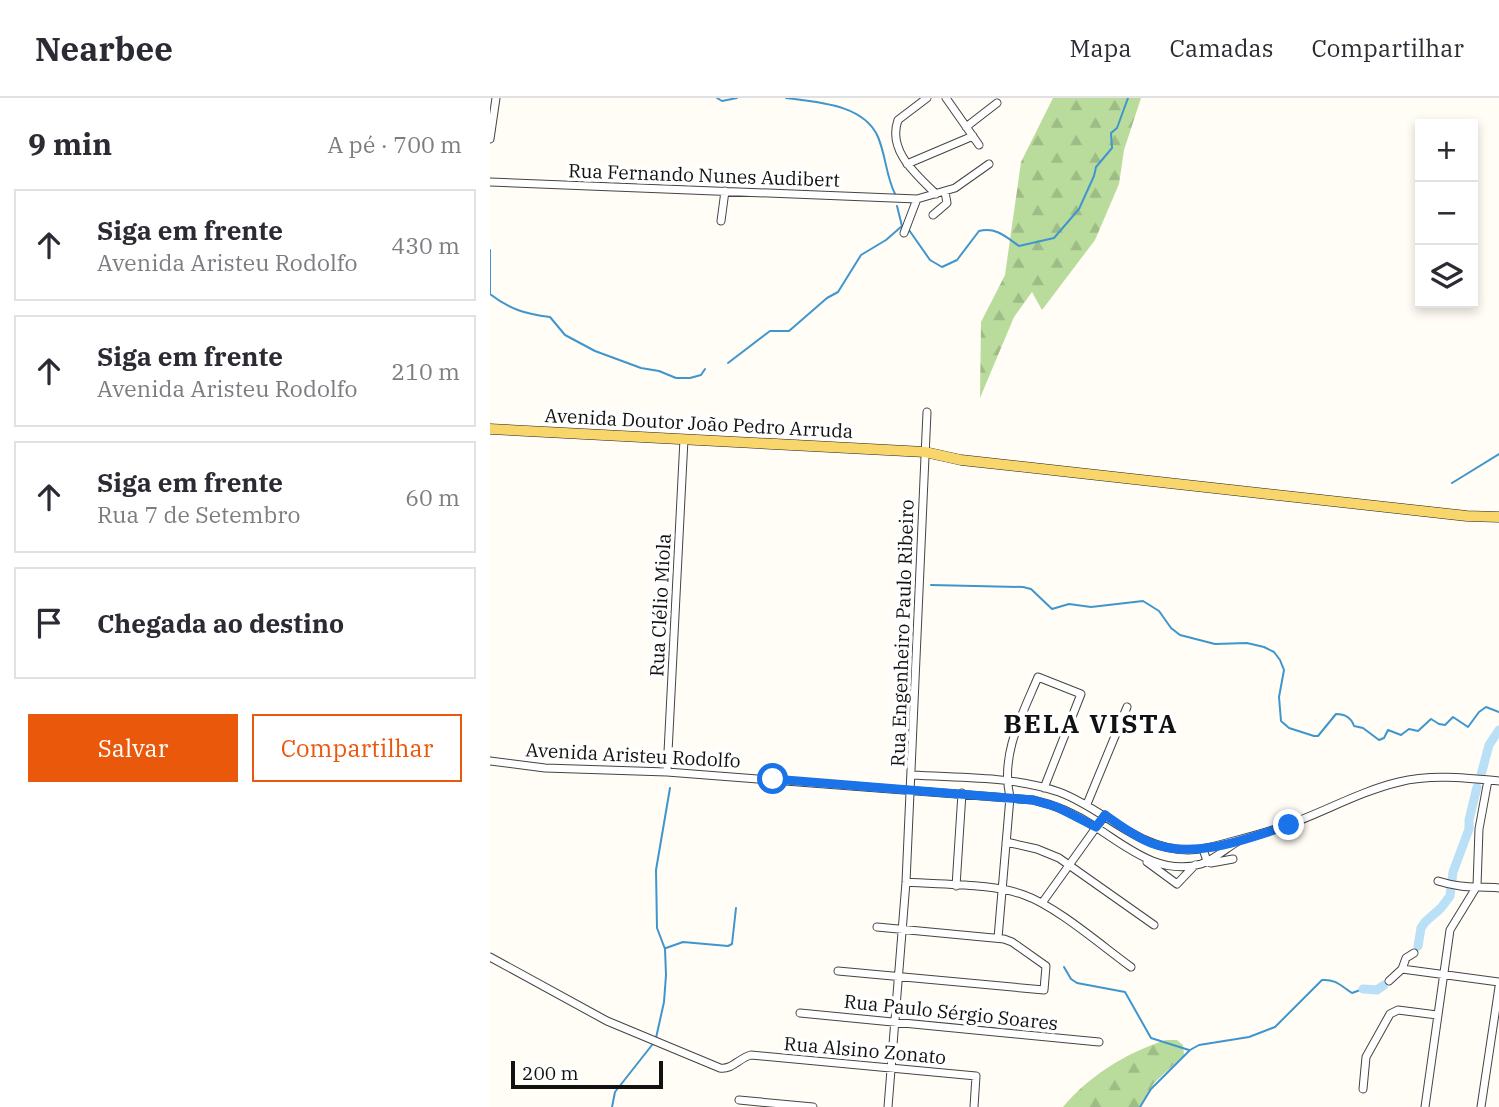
<!DOCTYPE html>
<html lang="pt">
<head>
<meta charset="utf-8">
<style>
	:root { --surface:#fff; --page:#f7f7f7; --text:#2b2b33; --muted:#7c7c81; --line:#e1e1e2; --accent:#ea580c }
	body { margin:0; font-family:"IBM Plex Serif",serif; background:var(--page); color:var(--text) }
	.controls { position:absolute; right:21px; top:21px; display:grid; overflow:hidden; border-radius:0px; box-shadow:0 4px 10px #0003 }
	.controls button { width:63px; height:63px; display:grid; place-items:center; padding:0; border:0; border-bottom:2px solid var(--line); background:var(--surface); color:var(--text); font:35px sans-serif }
	.scale { position:absolute; left:21px; bottom:18px; width:152px; box-sizing:border-box; padding-left:7px; border:4px solid #111; border-top:0; font-size:19px; line-height:24px; white-space:nowrap; color:#111; -webkit-text-stroke:5px #fff; paint-order:stroke }
	.stop { position:absolute; width:21px; height:21px; margin:-16px; border:5px solid #1a73e8; border-radius:50%; background:#fff }
	.stop.end { background:#1a73e8; border-color:#fff; box-shadow:0 2px 7px #0008 }
	.list { margin:0; padding:0; list-style:none }
	h2 { display:flex; justify-content:space-between; align-items:center; height:91px; margin:0; padding:0 28px; font-size:30px }
	h2 small { font-size:23px; font-weight:400; color:var(--muted) }
	.list li { display:grid; grid-template-columns:46px 1fr auto; gap:21px; align-items:center; box-sizing:border-box; height:112px; margin:0 14px 14px; padding:0 14px; border:2px solid var(--line); border-radius:0px }
	.list b { display:block; font-size:26px; white-space:nowrap }
	.list p { margin:0; font-size:23px; white-space:nowrap; color:var(--muted) }
	.list em { font-size:23px; font-style:normal; color:var(--muted) }
	.actions { display:flex; gap:14px; padding:21px 28px }
	.actions a { flex:1; padding:16px 0; border:2px solid var(--accent); border-radius:0px; text-align:center; font-size:24px; color:var(--accent) }
	.actions .main { background:var(--accent); color:#fff }
	.icon { flex:none; width:38px; height:38px; fill:none; stroke:currentColor; stroke-width:2; stroke-linecap:round; stroke-linejoin:round }
	.map { position:relative; flex:none; width:1009px; height:1009px; overflow:hidden }
	header { display:flex; align-items:center; gap:42px; box-sizing:border-box; height:98px; padding:0 35px; background:var(--surface); border-bottom:2px solid var(--line) }
	header strong { font-size:33px }
	nav { display:flex; gap:38px; margin-inline-start:auto; font-size:24px }
	main { display:flex }
	aside { flex:1; background:var(--surface) }
	.map>svg:first-child { display:block }
	.forest { fill:url(#forest-firs) }
	.lines { fill:none; stroke-linecap:round; stroke-linejoin:round }
	.stream { stroke:#3f96cf; stroke-width:2 }
	.river { stroke:#b9e0f7; stroke-width:9 }
	.minor-casing { stroke:#444; stroke-width:9 }
	.major-casing { stroke:#222; stroke-width:11 }
	.minor { stroke:#fff; stroke-width:7 }
	.major { stroke:#f9d66b; stroke-width:10 }
	.route { stroke:#1a73e8; stroke-width:9 }
	.labels { text-anchor:middle; dominant-baseline:central; stroke-width:7; stroke-linejoin:round; paint-order:stroke }
	.street-label { font-size:19px; fill:#111; stroke:#fff }
	.district-label { font-size:26px; font-weight:bold; letter-spacing:2px; fill:#111; stroke:#fff }
</style>
</head>
<body>
<header>
<strong>Nearbee</strong>
<nav><a>Mapa</a><a>Camadas</a><a>Compartilhar</a></nav>
</header>
<main>
<aside>
<h2>9 min<small>A pé · 700 m</small></h2>
<ul class="list">
<li><svg class="icon" aria-label="ahead" viewBox="0 0 24 24"><path d="M12 20V5M6 11l6-6 6 6"/></svg><div><b>Siga em frente</b><p>Avenida Aristeu Rodolfo</p></div><em>430 m</em></li>
<li><svg class="icon" aria-label="ahead" viewBox="0 0 24 24"><path d="M12 20V5M6 11l6-6 6 6"/></svg><div><b>Siga em frente</b><p>Avenida Aristeu Rodolfo</p></div><em>210 m</em></li>
<li><svg class="icon" aria-label="ahead" viewBox="0 0 24 24"><path d="M12 20V5M6 11l6-6 6 6"/></svg><div><b>Siga em frente</b><p>Rua 7 de Setembro</p></div><em>60 m</em></li>
<li><svg class="icon" aria-label="arrive" viewBox="0 0 24 24"><path d="M6 21V4h12l-3 4 3 4H6"/></svg><div><b>Chegada ao destino</b></div></li>
</ul>
<div class="actions"><a class="main">Salvar</a><a>Compartilhar</a></div>
</aside>
<div class="map">
<svg width="1009" height="1009" viewBox="0 0 1009 1009">
	<defs>
		<pattern id="forest-firs" width="22" height="20" patternUnits="userSpaceOnUse" patternTransform="scale(1.75)"><rect width="22" height="20" fill="#b9dc9c"/><path d="M5 1l3.5 6h-7zM16 11l3.5 6h-7z" fill="#9ebc85"/></pattern>
	</defs>
	<rect width="100%" height="100%" fill="#fffdf5"/>
	<!-- forest -->
	<path class="forest" d="M 563,0 L 651,0 L 634,52 L 629,86 L 605,142 L 552,212 L 542,194 L 524,219 L 490,300 L 491,224 L 515,177 L 531,64 Z
		M 676,942 L 687,942 L 693,947 L 694,957 L 664,985 L 649,1009 L 573,1009 C 600,977 636,955 676,942 Z"/>
	<g class="lines">
		<!-- stream -->
		<path class="stream" d="M 227,0 L 232,3 L 247,0
			M 296,0 C 326,4 374,6 388,39 C 396,58 396,78 405,96
			M 407,108 L 412,128 L 414,129
			M 419,132 L 440,162 L 452,169 L 467,162 L 489,133 C 506,129 515,138 529,148 L 564,140 L 589,111 L 604,78 L 606,69 L 622,50 L 621,35 L 627,30 L 638,0
			M 0,152 L 0,196 C 19,211 35,216 60,219 L 75,237 L 105,253 L 151,270 L 169,273 L 186,280 L 200,280 L 211,277 L 215,271
			M 238,265 L 280,233 L 299,233 L 337,200 L 348,194 L 371,157 L 396,142 L 412,128
			M 962,385 L 1009,356
			M 441,487 L 533,489 L 541,491 L 562,511 L 579,506 L 601,509 L 653,503 L 669,513 L 681,530 L 690,537 L 725,546 L 757,545 L 774,549 L 784,554 L 790,562 L 794,572 L 789,599 L 791,623 L 799,630 L 824,638 L 828,638 L 846,616 C 855,616 861,619 864,628 L 873,630 L 889,642 L 894,640 L 898,632 L 911,637 L 919,631 L 928,633 L 941,621 L 949,626 L 955,627 L 963,619 L 978,629 L 989,614 L 996,609 L 1009,614
			M 176,850 L 193,844 L 238,848 L 242,846 L 246,810
			M 574,869 L 581,881 L 587,885 L 635,894 L 661,940 L 699,952
			M 166,940 L 174,904 L 176,877 L 175,851 L 167,830 L 166,772 L 180,690
			M 122,1009 L 125,994 L 162,947
			M 650,1009 L 661,991 L 700,952 L 709,947 L 759,939 L 785,929 L 832,882 C 846,881 851,888 862,895 L 873,891"/>
		<!-- river -->
		<path class="river" d="M 991,677 L 999,647 L 1009,632
			M 928,848 L 931,830 L 935,824 L 951,810 L 960,798 L 963,774 L 979,731 L 979,722 L 987,689
			M 873,891 L 887,892 L 894,887"/>
		<!-- minor casing -->
		<g class="minor-casing">
			<path id="minor" d="M 437,0 L 408,22 C 397,53 427,77 446,96
				M 456,0 L 489,47
				M 476,29 L 507,5
				M 0,41 L 6,0
				M 417,66 L 483,38
				M 0,84 L 427,101
				M 443,117 L 457,105 L 455,94
				M 231,123 L 235,93
				M 414,135 L 427,101 L 465,90 L 499,66
				M 0,663 L 55,670 L 177,674 L 543,702 C 566,707 588,717 607,730 C 638,750 671,778 711,766 C 726,761 738,748 752,741
				M 177,674 L 194,341
				M 422,677 C 470,680 523,678 569,694 C 613,710 648,752 698,752 C 714,752 729,747 744,743 C 763,738 782,733 800,726 C 836,713 871,693 909,684 C 940,676 977,680 1009,683
				M 597,706 L 637,609
				M 516,744 L 547,751 L 569,760 L 664,827
				M 713,751 L 717,763 L 721,765 L 743,761
				M 657,764 L 687,786 L 705,767
				M 948,783 C 973,791 985,788 1009,790
				M 416,784 C 451,787 502,785 534,797 C 566,808 612,848 641,869
				M 466,788 L 472,695
				M 552,805 L 615,717
				M 508,840 L 520,699 C 510,657 532,617 548,579 L 591,596 L 554,690
				M 0,859 L 117,923 L 230,970 C 242,972 249,960 261,957 L 486,978 L 484,1009
				M 912,871 L 1009,884
				M 348,873 L 554,892 L 556,868 L 522,844 L 514,841 L 387,829
				M 899,883 L 912,871 L 916,860 L 924,855
				M 310,915 L 609,944
				M 873,991 L 876,959 L 900,916 L 908,912 L 947,917
				M 249,1002 L 323,1009
				M 398,1009 L 416,784 L 437,314
				M 935,1009 L 960,832 L 987,788 L 989,731 L 998,682
				M 991,1009 L 1009,889"/>
		</g>
		<!-- major casing -->
		<g class="major-casing">
			<path id="major" d="M 0,331 L 435,354 L 471,362 L 977,418 L 1009,419"/>
		</g>
		<!-- minor -->
		<use href="#minor" class="minor"/>
		<!-- major -->
		<use href="#major" class="major"/>
	</g>
	<g class="lines">
		<!-- route -->
		<path class="route" d="M 283,681 L 543,702 L 567,709 L 606,729 L 615,717 C 630,727 645,739 661,745 C 705,762 756,741 799,727"/>
	</g>
	<g class="labels">
		<!-- street labels -->
		<g class="street-label">
			<text transform="translate(214 77) rotate(2)">Rua Fernando Nunes Audibert</text>
			<text transform="translate(209 325) rotate(3)">Avenida Doutor João Pedro Arruda</text>
			<text transform="translate(170 507) rotate(-87)">Rua Clélio Miola</text>
			<text transform="translate(412 535) rotate(-88)">Rua Engenheiro Paulo Ribeiro</text>
			<text transform="translate(143 657) rotate(3)">Avenida Aristeu Rodolfo</text>
			<text transform="translate(461 914) rotate(6)">Rua Paulo Sérgio Soares</text>
			<text transform="translate(375 952) rotate(5)">Rua Alsino Zonato</text>
		</g>
		<!-- district labels -->
		<g class="district-label">
			<text x="601" y="625">BELA VISTA</text>
		</g>
	</g>
</svg>
<div class="controls">
<button>+</button>
<button>−</button>
<button><svg class="icon" aria-label="layers" viewBox="0 0 24 24"><path d="M12 4l9 5-9 5-9-5zM3 14l9 5 9-5"/></svg></button>
</div>
<div class="scale">200 m</div>
<div class="stop" style="left:283px;top:681px"></div>
<div class="stop end" style="left:799px;top:727px"></div>
</div>
</main>
</body>
</html>
